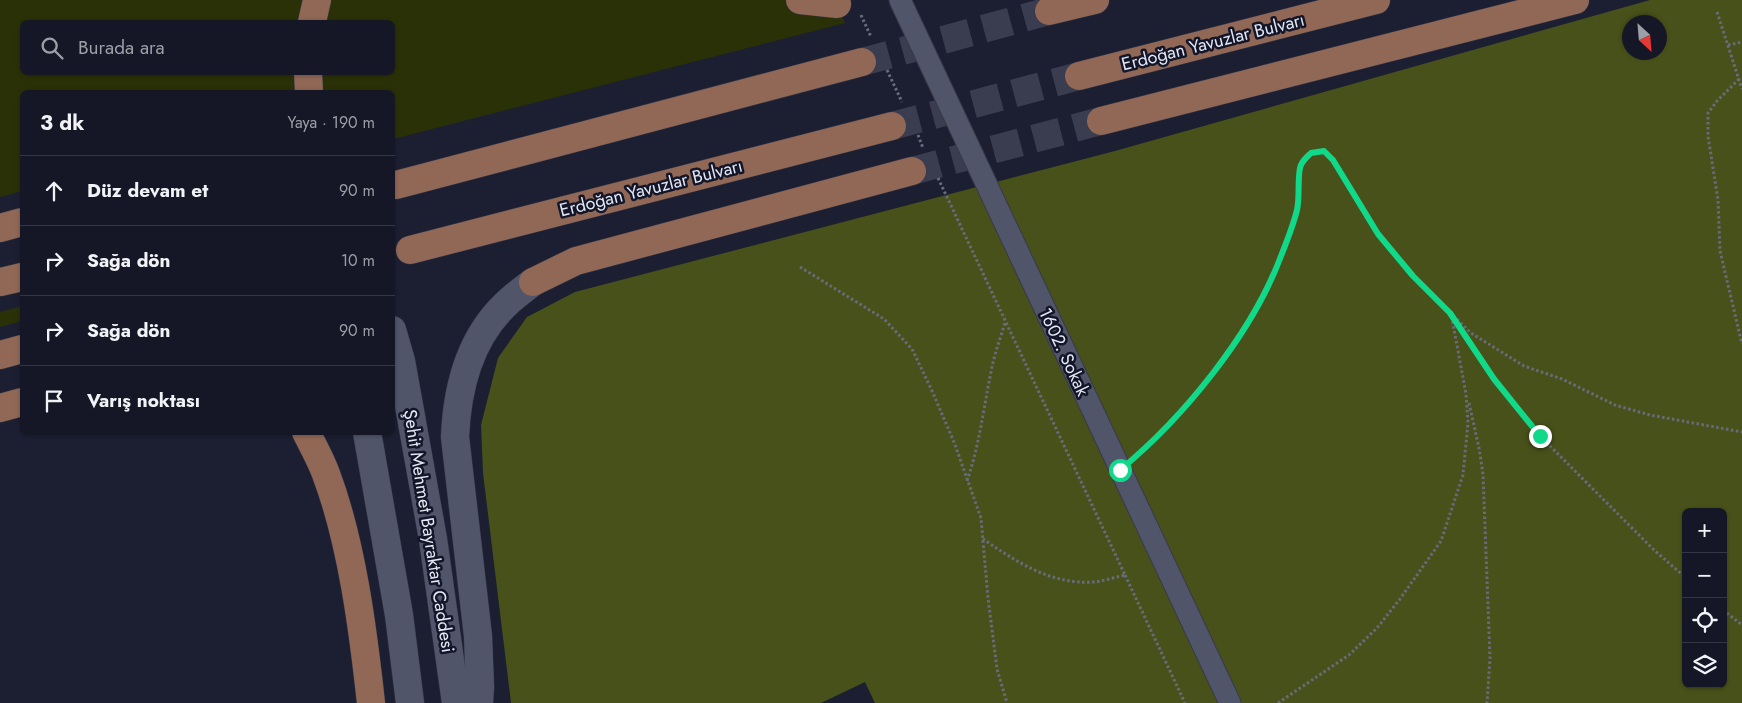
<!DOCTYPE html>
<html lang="tr">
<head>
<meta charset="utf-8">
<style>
	:root { --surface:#151726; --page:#222432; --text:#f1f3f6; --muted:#9d9fa7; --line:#343643 }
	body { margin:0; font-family:Jost,sans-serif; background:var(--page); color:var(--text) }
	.controls { position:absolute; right:15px; bottom:15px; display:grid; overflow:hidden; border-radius:8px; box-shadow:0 1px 4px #0004 }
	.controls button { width:45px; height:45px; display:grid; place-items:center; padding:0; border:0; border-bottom:1px solid var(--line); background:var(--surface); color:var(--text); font:25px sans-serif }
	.compass { position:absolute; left:1622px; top:15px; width:45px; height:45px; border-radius:50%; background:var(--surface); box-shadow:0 1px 4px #0004; rotate:154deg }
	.stop { position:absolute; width:15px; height:15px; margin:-11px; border:4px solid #10d98a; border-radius:50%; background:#fff }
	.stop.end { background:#10d98a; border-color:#fff; box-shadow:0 1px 5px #0008 }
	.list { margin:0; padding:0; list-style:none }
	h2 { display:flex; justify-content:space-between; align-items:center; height:65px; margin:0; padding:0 20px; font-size:21px }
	h2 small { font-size:16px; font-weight:400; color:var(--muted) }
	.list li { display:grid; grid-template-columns:32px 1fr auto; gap:15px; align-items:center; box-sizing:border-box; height:70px; padding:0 20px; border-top:1px solid var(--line) }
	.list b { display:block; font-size:19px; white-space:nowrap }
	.list em { font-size:16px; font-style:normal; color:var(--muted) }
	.icon { flex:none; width:28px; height:28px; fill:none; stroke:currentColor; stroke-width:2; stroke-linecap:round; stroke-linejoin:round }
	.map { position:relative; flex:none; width:1742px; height:703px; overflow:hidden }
	.search { position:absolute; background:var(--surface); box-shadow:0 1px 4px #0004; left:20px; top:20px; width:375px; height:55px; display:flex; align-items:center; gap:12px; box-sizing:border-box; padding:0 18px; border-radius:8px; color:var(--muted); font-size:19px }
	.panel { position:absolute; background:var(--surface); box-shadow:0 1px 4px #0004; left:20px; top:90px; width:375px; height:345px; border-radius:8px }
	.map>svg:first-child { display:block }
	.green { fill:#2b3106; fill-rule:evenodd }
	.forest { fill:#49511a; fill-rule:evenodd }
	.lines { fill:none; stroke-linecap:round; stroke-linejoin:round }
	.primary-tunnel { stroke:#3a3d4f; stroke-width:28; stroke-dasharray:28 14; stroke-linecap:butt }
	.street-casing { stroke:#383949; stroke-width:23 }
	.secondary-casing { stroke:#383949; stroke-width:29 }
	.primary-casing { stroke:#383949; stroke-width:29 }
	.path { stroke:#686b7c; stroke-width:3; stroke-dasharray:2.5 2.5; stroke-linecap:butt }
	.street { stroke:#50556a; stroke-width:21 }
	.secondary { stroke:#50556a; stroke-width:28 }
	.primary { stroke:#916856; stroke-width:28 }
	.route { stroke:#10d98a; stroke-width:6 }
	.labels { text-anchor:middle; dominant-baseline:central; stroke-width:5; stroke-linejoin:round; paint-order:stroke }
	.street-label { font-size:18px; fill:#e4e7f4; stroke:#131628 }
</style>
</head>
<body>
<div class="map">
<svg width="1742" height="703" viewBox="0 0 1742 703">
	<rect width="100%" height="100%" fill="#1c1f32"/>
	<!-- green -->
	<path class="green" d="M 0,0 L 833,0 L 845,23 L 393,139 L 392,92 L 22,92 L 22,191 L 0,197 ZM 22,22 L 392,22 L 392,72 L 22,72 Z
		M 22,306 L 22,321 L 0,327 L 0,312 Z"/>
	<!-- forest -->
	<path class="forest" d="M 1650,0 L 1742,0 L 1742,703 L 875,703 L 865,682 L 821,703 L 511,703 L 483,473 L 481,425 L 498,358 L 527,317 L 575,292 L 1115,151 ZM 1630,22 L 1660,22 L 1660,52 L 1630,52 ZM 1686,512 L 1723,512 L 1723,684 L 1686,684 Z"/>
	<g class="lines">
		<!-- primary-tunnel -->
		<path class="primary-tunnel" d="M 862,62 L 1049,11
			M 892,126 L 1079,76
			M 912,171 L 1101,121"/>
		<!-- street casing -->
		<g class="street-casing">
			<path id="street" d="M 900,0 L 1230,703"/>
		</g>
		<!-- secondary casing -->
		<g class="secondary-casing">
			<path id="secondary" d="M 392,330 L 401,361 L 433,539 L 456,703
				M 367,432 L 399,615 L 410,703
				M 479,703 L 480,687 L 478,636 L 455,437 C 457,389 470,338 506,304 C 514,296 524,289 533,282"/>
		</g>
		<!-- primary casing -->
		<g class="primary-casing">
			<path id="primary" d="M 800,0 L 837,4
				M 1049,11 L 1095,0
				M 312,22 L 317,0
				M 308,72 L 309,92
				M 1079,76 L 1376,0
				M 1101,121 L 1575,0
				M 396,185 L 862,62
				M 0,228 L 22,222
				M 410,250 L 892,126
				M 0,282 L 22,277
				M 533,282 L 576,261 L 912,171
				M 0,355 L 22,349
				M 0,408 L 22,402
				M 306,432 C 313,446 321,460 326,474 C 352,543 363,630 371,703"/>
		</g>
		<!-- path -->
		<path class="path" d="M 1717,12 L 1742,89
			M 861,15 L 871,37
			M 1728,45 L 1742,42
			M 887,70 L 902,102
			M 1739,79 L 1717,101 L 1708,113 L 1708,136 L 1718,200 L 1720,251 L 1742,344
			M 918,135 L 923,148
			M 938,178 L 1125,575 C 1115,577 1104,581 1094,582 C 1051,585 1017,562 983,539
			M 800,267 L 884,319 L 912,349 L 933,393 L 954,442 L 981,518 L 988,598 L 997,669 L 1007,703
			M 1454,318 L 1494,379 L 1540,436 L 1654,550 L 1686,578
			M 1469,403 L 1479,448 L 1483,474 L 1490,658 L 1487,703
			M 1139,455 L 1185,406 L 1221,361 L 1248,322 L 1273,277 L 1298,208 L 1300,166 L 1311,153 L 1324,151 L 1333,160 L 1378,234 L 1413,276 L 1471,333 L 1524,366 L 1562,379 L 1615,405 L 1650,415 L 1742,432
			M 967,481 C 980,443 984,405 992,367 C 995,352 1001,337 1005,322
			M 1125,575 L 1185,703
			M 1723,610 L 1742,625
			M 1278,703 L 1349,655 L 1377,628 L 1400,599 L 1441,541 L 1463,475 L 1468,423 L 1466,394 L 1451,313"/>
		<!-- street -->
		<use href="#street" class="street"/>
		<!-- secondary -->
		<use href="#secondary" class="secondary"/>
		<!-- primary -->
		<use href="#primary" class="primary"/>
	</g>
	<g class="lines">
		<!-- route -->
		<path class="route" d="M 1120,470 C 1183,418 1252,334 1281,256 C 1287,241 1293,226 1297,210 C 1300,199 1297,172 1301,165 C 1303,160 1308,156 1311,153 L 1324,151 L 1333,160 L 1378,234 L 1413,276 L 1450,313 L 1494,379 L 1540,436"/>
	</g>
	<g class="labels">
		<!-- street labels -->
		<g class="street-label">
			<text transform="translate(1213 42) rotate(-14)">Erdoğan Yavuzlar Bulvarı</text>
			<text transform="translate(651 188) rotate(-14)">Erdoğan Yavuzlar Bulvarı</text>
			<text transform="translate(1064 352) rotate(65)">1602. Sokak</text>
			<text transform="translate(429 531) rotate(81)">Şehit Mehmet Bayraktar Caddesi</text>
		</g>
	</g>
</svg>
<div class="controls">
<button>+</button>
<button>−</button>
<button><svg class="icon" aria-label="locate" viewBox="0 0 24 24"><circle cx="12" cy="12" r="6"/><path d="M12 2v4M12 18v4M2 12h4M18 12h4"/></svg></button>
<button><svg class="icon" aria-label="layers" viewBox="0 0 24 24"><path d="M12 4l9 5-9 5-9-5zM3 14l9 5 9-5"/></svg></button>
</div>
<svg class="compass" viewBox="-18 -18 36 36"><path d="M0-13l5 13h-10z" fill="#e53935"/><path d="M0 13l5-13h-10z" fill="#9d9fa7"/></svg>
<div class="stop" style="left:1120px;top:470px"></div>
<div class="stop end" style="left:1540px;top:436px"></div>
<div class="search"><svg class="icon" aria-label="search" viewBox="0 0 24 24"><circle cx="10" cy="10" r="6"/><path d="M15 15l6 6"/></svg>Burada ara</div>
<section class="panel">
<h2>3 dk<small>Yaya · 190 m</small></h2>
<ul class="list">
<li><svg class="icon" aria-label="ahead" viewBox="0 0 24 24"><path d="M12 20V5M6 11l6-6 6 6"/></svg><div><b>Düz devam et</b></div><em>90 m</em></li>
<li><svg class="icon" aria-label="right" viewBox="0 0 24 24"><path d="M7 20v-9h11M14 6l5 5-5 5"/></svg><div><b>Sağa dön</b></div><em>10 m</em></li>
<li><svg class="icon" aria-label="right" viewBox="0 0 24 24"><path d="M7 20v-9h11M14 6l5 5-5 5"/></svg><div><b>Sağa dön</b></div><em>90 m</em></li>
<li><svg class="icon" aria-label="arrive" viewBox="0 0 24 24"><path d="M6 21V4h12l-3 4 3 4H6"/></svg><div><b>Varış noktası</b></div></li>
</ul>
</section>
</div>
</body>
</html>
